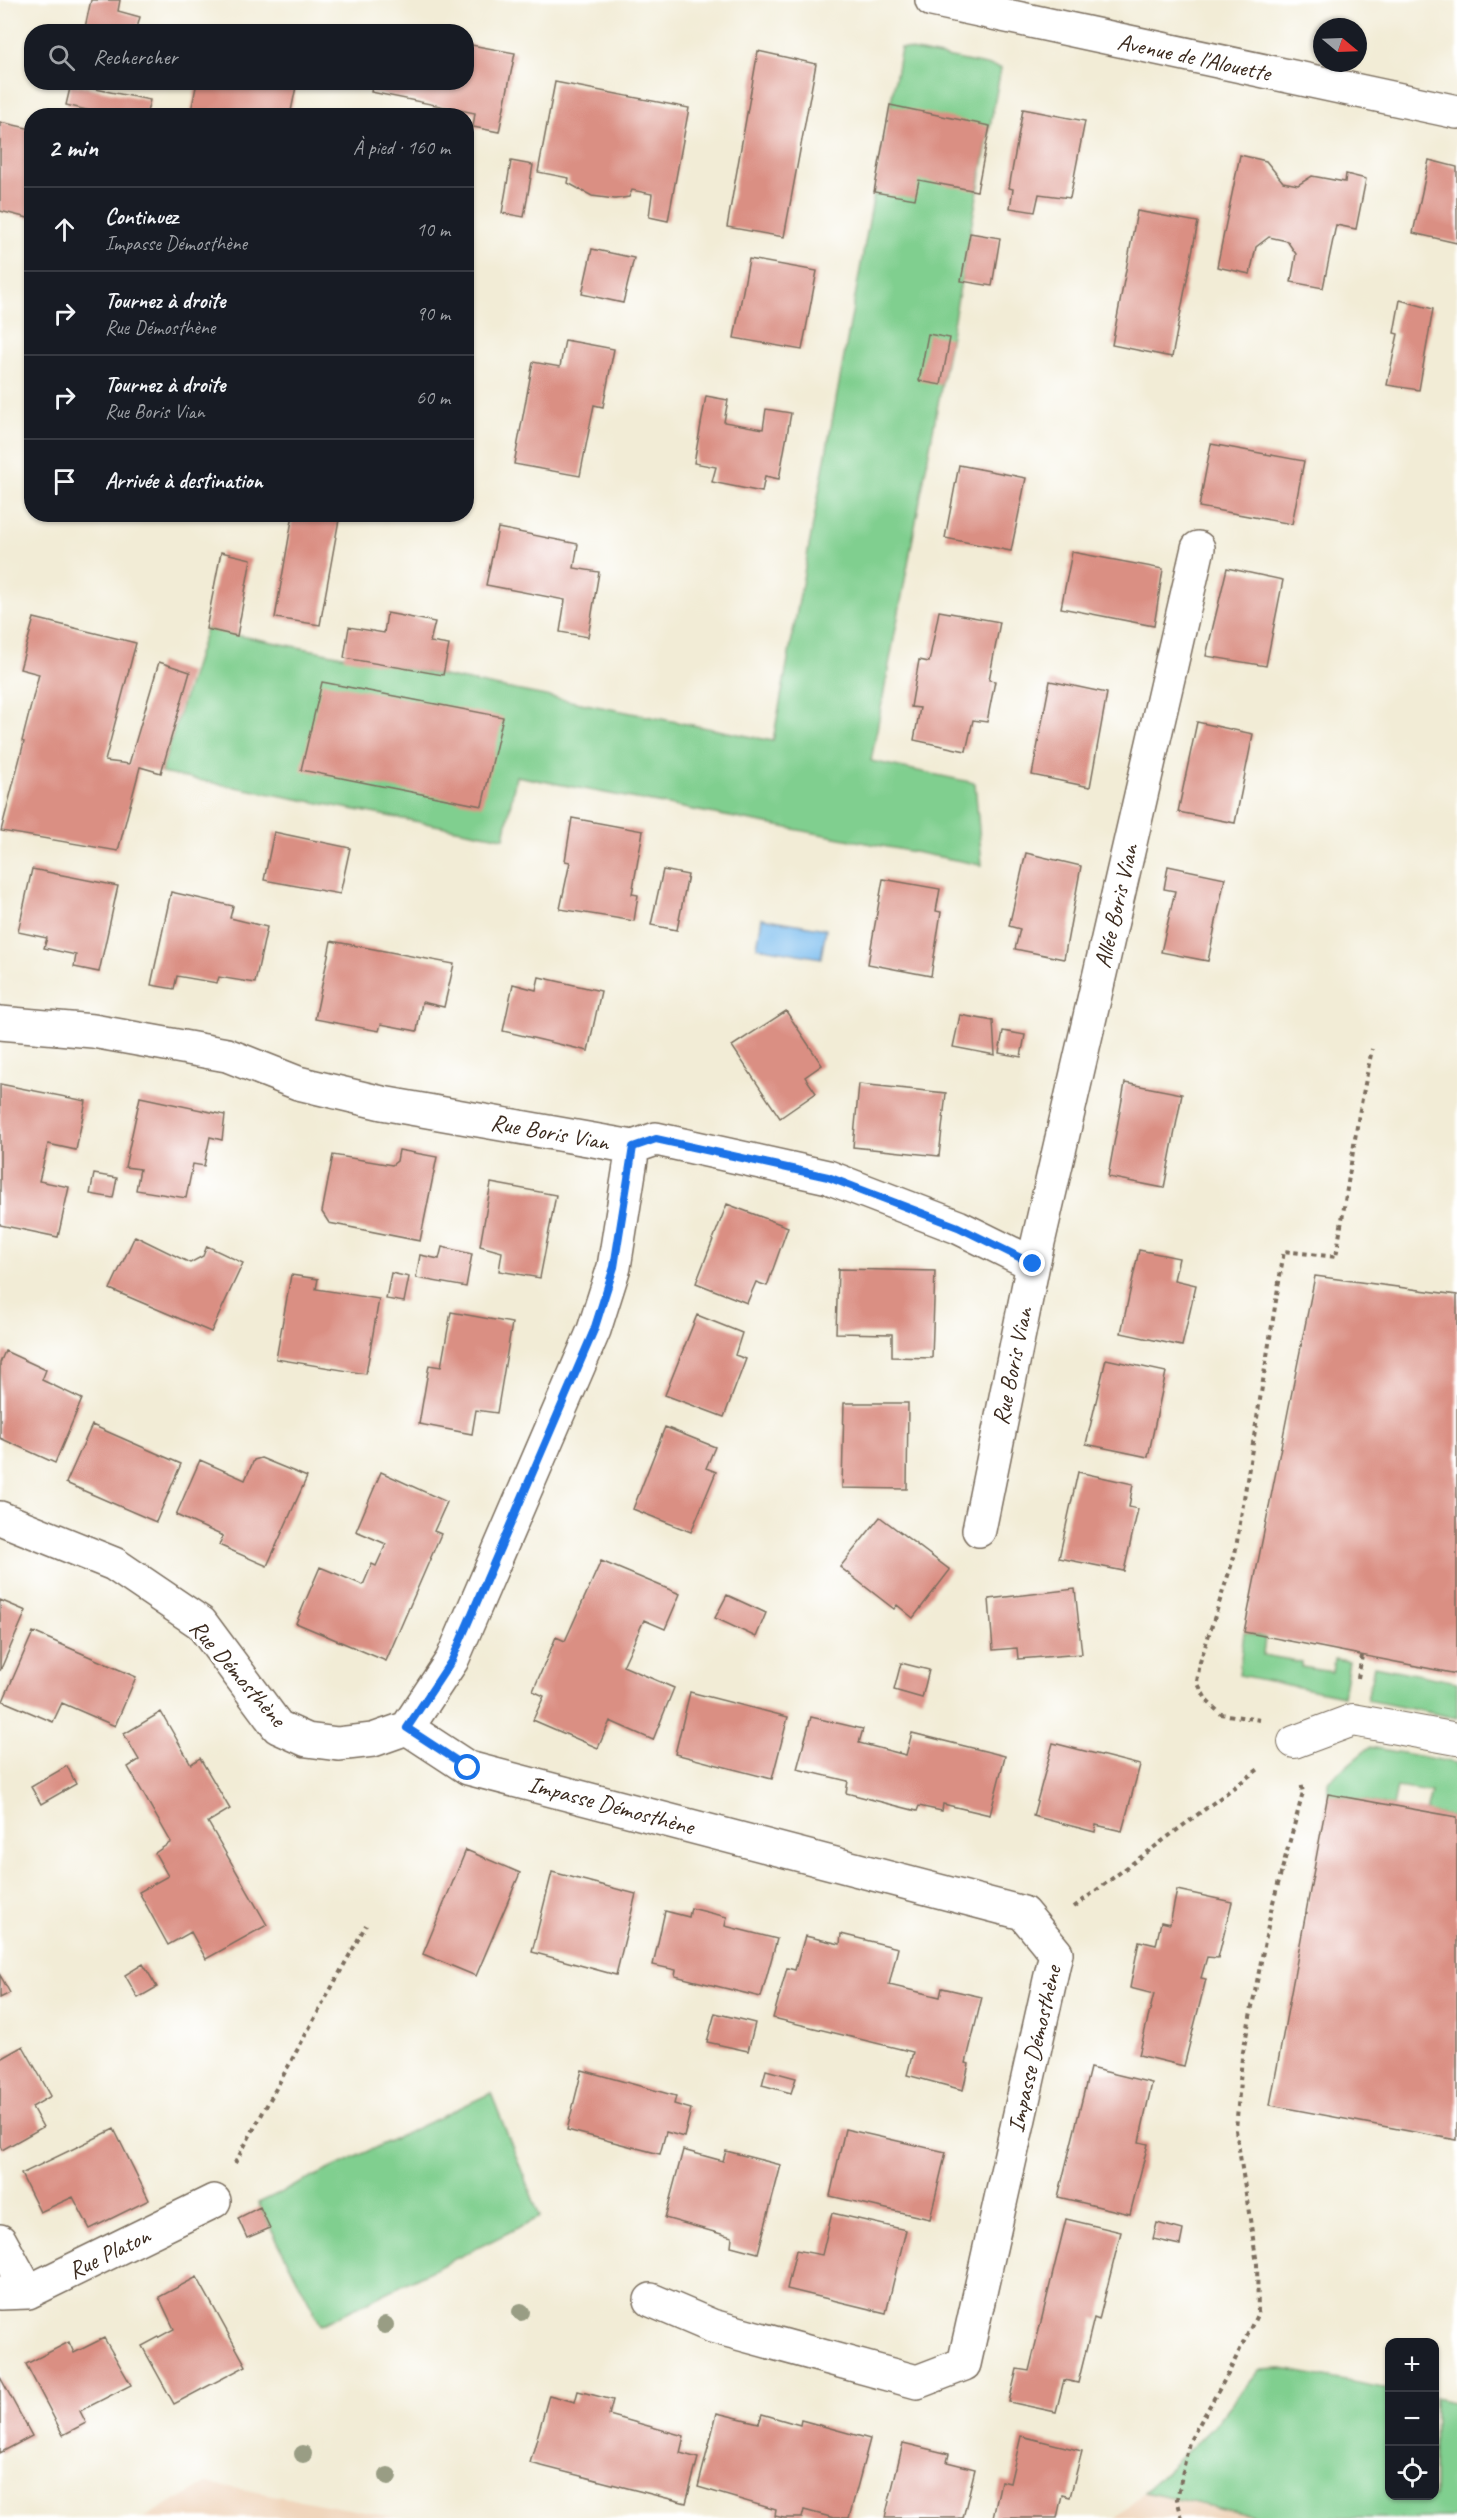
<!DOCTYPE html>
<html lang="fr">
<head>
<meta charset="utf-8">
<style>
	:root { --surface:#171b24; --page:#242831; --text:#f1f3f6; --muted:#9ea1a6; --line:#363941 }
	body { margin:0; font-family:Caveat,sans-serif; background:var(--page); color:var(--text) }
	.controls { position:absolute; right:18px; bottom:18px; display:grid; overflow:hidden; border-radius:12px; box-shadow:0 2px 4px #0004 }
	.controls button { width:54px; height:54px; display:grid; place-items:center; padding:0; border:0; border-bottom:2px solid var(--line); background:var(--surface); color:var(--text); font:30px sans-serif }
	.compass { position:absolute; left:1313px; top:18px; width:54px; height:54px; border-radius:50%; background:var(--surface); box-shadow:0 2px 4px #0004; rotate:109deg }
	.stop { position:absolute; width:18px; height:18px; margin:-14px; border:4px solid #1a73e8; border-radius:50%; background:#fff }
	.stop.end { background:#1a73e8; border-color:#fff; box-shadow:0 2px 6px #0008 }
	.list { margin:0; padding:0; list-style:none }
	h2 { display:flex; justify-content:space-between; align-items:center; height:78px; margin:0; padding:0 24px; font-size:26px }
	h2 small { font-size:20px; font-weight:400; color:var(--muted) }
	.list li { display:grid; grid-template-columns:39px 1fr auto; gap:18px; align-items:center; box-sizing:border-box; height:84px; padding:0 24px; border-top:2px solid var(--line) }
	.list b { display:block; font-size:22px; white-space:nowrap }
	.list p { margin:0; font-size:20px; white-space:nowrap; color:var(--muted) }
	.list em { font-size:20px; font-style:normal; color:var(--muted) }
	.icon { flex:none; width:33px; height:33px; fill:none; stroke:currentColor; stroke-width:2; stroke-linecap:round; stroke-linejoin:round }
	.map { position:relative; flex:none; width:1457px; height:2518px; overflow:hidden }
	.search { position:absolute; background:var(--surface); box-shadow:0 2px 4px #0004; left:24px; top:24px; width:450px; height:66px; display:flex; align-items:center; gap:15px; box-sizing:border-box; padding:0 21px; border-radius:24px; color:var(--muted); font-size:22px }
	.panel { position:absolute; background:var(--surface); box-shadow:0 2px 4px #0004; left:24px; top:108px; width:450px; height:414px; border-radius:24px }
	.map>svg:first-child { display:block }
	.built { fill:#f0d5bc }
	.green { fill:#80cf8f; stroke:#5e7c56; stroke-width:1.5 }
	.water { fill:#78bbee; stroke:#5a7286; stroke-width:1.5 }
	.building { fill:#da8f83 }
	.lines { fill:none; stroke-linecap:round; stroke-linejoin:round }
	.pedestrian-casing { stroke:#7b6e5e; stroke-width:34 }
	.minor-casing { stroke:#7b6e5e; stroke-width:36 }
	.tertiary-casing { stroke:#7b6e5e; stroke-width:36 }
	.path { stroke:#7b6e5e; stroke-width:4; stroke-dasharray:4.5 4.5; stroke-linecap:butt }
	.pedestrian { stroke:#fff; stroke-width:32 }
	.minor { stroke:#fff; stroke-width:33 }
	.tertiary { stroke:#fff; stroke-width:33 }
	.tree { fill:#999d84 }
	.route { stroke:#1a73e8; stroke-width:8 }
	.labels { text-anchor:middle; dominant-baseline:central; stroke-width:6; stroke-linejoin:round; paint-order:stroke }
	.street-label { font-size:24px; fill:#3b2a1e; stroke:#fff }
</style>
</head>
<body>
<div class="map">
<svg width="1457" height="2518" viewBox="0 0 1457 2518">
	<rect width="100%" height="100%" fill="#fff"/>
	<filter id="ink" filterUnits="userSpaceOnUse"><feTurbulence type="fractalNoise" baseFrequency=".0167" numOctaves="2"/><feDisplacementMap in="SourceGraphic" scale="12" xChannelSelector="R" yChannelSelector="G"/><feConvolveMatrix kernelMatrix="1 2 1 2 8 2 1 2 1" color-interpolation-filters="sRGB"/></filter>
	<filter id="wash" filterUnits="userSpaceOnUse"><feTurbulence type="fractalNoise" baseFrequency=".008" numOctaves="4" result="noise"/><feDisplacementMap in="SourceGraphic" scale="24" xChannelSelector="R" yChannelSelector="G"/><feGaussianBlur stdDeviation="1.35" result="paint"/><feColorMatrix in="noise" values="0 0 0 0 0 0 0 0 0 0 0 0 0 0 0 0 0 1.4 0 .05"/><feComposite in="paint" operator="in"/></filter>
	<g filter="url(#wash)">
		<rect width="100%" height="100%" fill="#f2ecd6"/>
		<!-- built -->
		<path class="built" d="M 207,2483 L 398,2518 L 143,2518 Z
			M 1144,2492 L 1265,2518 L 1116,2518 Z"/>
		<!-- green -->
		<path class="green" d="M 901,48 L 1001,68 L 871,761 L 975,783 L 982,865 L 516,776 L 504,838 L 161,773 L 206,629 L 773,741 Z
			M 1244,1632 L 1265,1638 L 1263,1655 L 1302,1662 L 1302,1667 L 1332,1672 L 1334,1659 L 1349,1661 L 1343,1696 L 1239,1675 Z
			M 1374,1666 L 1457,1682 L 1457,1718 L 1367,1700 Z
			M 1370,1747 L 1457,1763 L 1457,1817 L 1426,1812 L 1431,1792 L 1397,1787 L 1393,1806 L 1328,1794 L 1328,1781 Z
			M 491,2093 L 540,2217 L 321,2325 L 258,2203 Z
			M 1283,2369 L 1389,2389 L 1390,2496 L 1434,2496 L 1435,2398 L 1457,2403 L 1457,2518 L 1265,2518 L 1144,2492 L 1213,2427 L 1259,2370 Z"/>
		<!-- water -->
		<path class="water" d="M 762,918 L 826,929 L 821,958 L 757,947 Z"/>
		<g id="blocks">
			<!-- building -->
			<path class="building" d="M 91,0 L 120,0 L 118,11 L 140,17 L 136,32 L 84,32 Z
				M 466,44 L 515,53 L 499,132 L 473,127 L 475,113 L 371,92 L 373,82 L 466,82 Z
				M 758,51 L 816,64 L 784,237 L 727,227 Z
				M 197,82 L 297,82 L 290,116 L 190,116 Z
				M 555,82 L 689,108 L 668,221 L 649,217 L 652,194 L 632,190 L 629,197 L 615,199 L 592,196 L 568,183 L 569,178 L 538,172 Z
				M 71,84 L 150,100 L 146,116 L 111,116 L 66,105 Z
				M 890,105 L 990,126 L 977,191 L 919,180 L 915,199 L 874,192 Z
				M 1023,109 L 1085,121 L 1070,198 L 1039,194 L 1035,212 L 1010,208 L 1013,189 L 1009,188 Z
				M 0,122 L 32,129 L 32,219 L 0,211 Z
				M 1240,155 L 1266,161 L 1283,182 L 1298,185 L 1312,176 L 1345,182 L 1346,174 L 1366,179 L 1356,229 L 1336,225 L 1323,288 L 1291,282 L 1296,254 L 1287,241 L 1269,237 L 1256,247 L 1250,274 L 1217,267 Z
				M 1429,160 L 1457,167 L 1457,243 L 1413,233 Z
				M 511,161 L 533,165 L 524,217 L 502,213 Z
				M 1137,211 L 1198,222 L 1172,357 L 1112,345 Z
				M 970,233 L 1000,238 L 992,286 L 961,281 Z
				M 592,249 L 634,258 L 623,303 L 582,294 Z
				M 749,259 L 817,271 L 802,350 L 734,338 Z
				M 1400,300 L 1433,309 L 1419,390 L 1387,385 L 1398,334 L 1394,333 Z
				M 928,334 L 950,338 L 941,385 L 919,381 Z
				M 565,340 L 614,349 L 603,407 L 594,405 L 580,476 L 514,464 L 533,362 L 560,367 Z
				M 706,396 L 728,400 L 724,422 L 763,429 L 766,409 L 791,413 L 779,479 L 765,476 L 762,492 L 712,482 L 716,467 L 694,463 Z
				M 1211,444 L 1304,461 L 1292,524 L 1199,507 Z
				M 959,465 L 1026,478 L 1011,551 L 945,538 Z
				M 293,514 L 340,514 L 320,625 L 275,618 Z
				M 498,528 L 578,544 L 574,568 L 599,572 L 588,637 L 560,632 L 565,600 L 486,585 Z
				M 221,552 L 251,559 L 237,636 L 206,629 Z
				M 1072,552 L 1163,569 L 1154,626 L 1061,608 Z
				M 1227,568 L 1283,580 L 1266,666 L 1206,656 Z
				M 939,611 L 1000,622 L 989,680 L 995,681 L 987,722 L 973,720 L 966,751 L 914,740 L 920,708 L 911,707 L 919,660 L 929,662 Z
				M 387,613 L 435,622 L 430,642 L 449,645 L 443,675 L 344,658 L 349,627 L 384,633 Z
				M 34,618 L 136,643 L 105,761 L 129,764 L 159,662 L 190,672 L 161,773 L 140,767 L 118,851 L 1,831 L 24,742 L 22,741 L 39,674 L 20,669 Z
				M 1050,681 L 1107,693 L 1090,787 L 1032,775 Z
				M 322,682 L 503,717 L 482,806 L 301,770 Z
				M 1197,722 L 1253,734 L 1235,823 L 1178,812 Z
				M 572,818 L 643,831 L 632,894 L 638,895 L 634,921 L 560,909 L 570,862 L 565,861 Z
				M 274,832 L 350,848 L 340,894 L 264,880 Z
				M 1026,853 L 1081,866 L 1064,959 L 1015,949 L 1020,929 L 1009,926 Z
				M 1168,866 L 1225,878 L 1208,961 L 1161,952 L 1175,891 L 1164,889 Z
				M 32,869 L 118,886 L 99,972 L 74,967 L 76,955 L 44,948 L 47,938 L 18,932 Z
				M 663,870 L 688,875 L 677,930 L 651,925 Z
				M 883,879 L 940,889 L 936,911 L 941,912 L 931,976 L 868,964 Z
				M 171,892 L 233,906 L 230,918 L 267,927 L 255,983 L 219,977 L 217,983 L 177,976 L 174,989 L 151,985 Z
				M 331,941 L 454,964 L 444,1007 L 422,1002 L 417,1031 L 381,1024 L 379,1031 L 315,1019 Z
				M 539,977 L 601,991 L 588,1051 L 503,1031 L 513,984 L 536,990 Z
				M 786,1011 L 822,1065 L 805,1077 L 816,1093 L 780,1118 L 732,1046 Z
				M 960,1015 L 993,1021 L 995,1055 L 953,1047 Z
				M 1003,1031 L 1025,1035 L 1021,1057 L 999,1053 Z
				M 1125,1083 L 1182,1094 L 1164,1188 L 1108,1177 Z
				M 0,1084 L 86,1101 L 76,1150 L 48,1144 L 39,1181 L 69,1187 L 58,1237 L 0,1225 Z
				M 859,1084 L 946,1093 L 939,1156 L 853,1147 Z
				M 140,1097 L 225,1115 L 222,1140 L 210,1137 L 204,1166 L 193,1164 L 186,1198 L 136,1190 L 140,1169 L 125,1167 Z
				M 399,1150 L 437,1157 L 420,1241 L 329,1223 L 322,1212 L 333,1155 L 392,1165 L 397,1161 Z
				M 94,1174 L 117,1178 L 113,1198 L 90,1194 Z
				M 491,1183 L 556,1195 L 540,1278 L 499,1271 L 502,1252 L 480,1246 Z
				M 727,1204 L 788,1227 L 767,1286 L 756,1282 L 747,1303 L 696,1283 Z
				M 135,1236 L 190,1263 L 203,1256 L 207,1246 L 243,1263 L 211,1332 L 110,1289 Z
				M 442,1247 L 472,1254 L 466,1287 L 416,1278 L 420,1255 L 439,1259 Z
				M 1139,1250 L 1179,1258 L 1174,1280 L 1196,1285 L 1182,1346 L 1121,1333 Z
				M 838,1269 L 935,1271 L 932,1358 L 892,1357 L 892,1334 L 836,1333 Z
				M 391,1273 L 409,1277 L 404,1302 L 386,1299 Z
				M 291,1275 L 318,1279 L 316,1289 L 379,1299 L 366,1374 L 276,1359 Z
				M 1315,1276 L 1457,1295 L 1457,1674 L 1244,1632 Z
				M 451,1312 L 512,1323 L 497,1413 L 476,1410 L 472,1434 L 419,1424 L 429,1365 L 441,1367 Z
				M 697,1315 L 742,1333 L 735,1355 L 746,1359 L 724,1417 L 665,1395 Z
				M 5,1351 L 46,1370 L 42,1380 L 82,1399 L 55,1463 L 0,1438 L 0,1363 Z
				M 1106,1359 L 1166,1372 L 1148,1457 L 1086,1444 Z
				M 844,1403 L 908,1403 L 907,1489 L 842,1488 Z
				M 92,1425 L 181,1464 L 156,1522 L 66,1483 Z
				M 665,1427 L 715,1447 L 706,1468 L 716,1472 L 691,1532 L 633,1509 Z
				M 261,1458 L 307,1477 L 267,1566 L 219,1545 L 223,1536 L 176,1515 L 200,1460 L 245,1480 L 254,1460 Z
				M 381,1472 L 447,1502 L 434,1531 L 441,1534 L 386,1661 L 296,1623 L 320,1567 L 363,1585 L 372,1564 L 376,1566 L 386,1544 L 356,1531 Z
				M 1078,1472 L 1133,1484 L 1129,1507 L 1138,1509 L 1124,1571 L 1059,1558 Z
				M 880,1517 L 950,1570 L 913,1618 L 897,1605 L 894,1609 L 840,1567 Z
				M 601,1561 L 680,1594 L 665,1629 L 644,1620 L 623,1666 L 674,1688 L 653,1740 L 610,1721 L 598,1748 L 533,1720 L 544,1696 L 533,1691 L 556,1637 L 565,1641 Z
				M 1075,1589 L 1082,1654 L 1018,1659 L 1017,1648 L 993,1650 L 989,1599 Z
				M 727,1595 L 766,1613 L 756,1637 L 715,1618 Z
				M 0,1600 L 26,1611 L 0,1671 Z
				M 33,1632 L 136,1677 L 115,1726 L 62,1703 L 53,1722 L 3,1701 Z
				M 901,1663 L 929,1670 L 922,1698 L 894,1690 Z
				M 690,1692 L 788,1717 L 772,1779 L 675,1754 Z
				M 161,1712 L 191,1764 L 200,1758 L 230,1809 L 208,1822 L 267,1925 L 206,1959 L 191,1932 L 168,1945 L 139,1892 L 168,1876 L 155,1853 L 171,1842 L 128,1767 L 139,1760 L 124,1734 Z
				M 811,1717 L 863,1729 L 859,1743 L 906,1755 L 912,1733 L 1005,1756 L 990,1815 L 943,1804 L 942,1811 L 919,1806 L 917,1811 L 846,1793 L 848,1781 L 797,1769 Z
				M 1053,1743 L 1140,1765 L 1122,1831 L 1096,1825 L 1095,1832 L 1033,1816 Z
				M 67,1766 L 76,1784 L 41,1804 L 31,1787 Z
				M 1328,1794 L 1457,1817 L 1457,2140 L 1270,2105 Z
				M 466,1850 L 520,1873 L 476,1976 L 423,1954 Z
				M 552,1872 L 636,1894 L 616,1975 L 532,1952 Z
				M 1177,1890 L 1232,1902 L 1218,1958 L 1207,1957 L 1201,1978 L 1206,1979 L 1184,2066 L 1139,2055 L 1154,1994 L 1130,1988 L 1139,1941 L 1156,1945 L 1161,1922 L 1170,1924 Z
				M 691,1908 L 727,1917 L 725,1926 L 777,1939 L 761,1997 L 675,1976 L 676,1970 L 653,1965 L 665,1911 L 689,1917 Z
				M 841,1934 L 898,1948 L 889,1985 L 940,1997 L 942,1988 L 982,1997 L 966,2063 L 969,2064 L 963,2090 L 907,2075 L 913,2052 L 773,2018 L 787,1968 L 795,1970 L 805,1936 L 840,1944 Z
				M 143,1964 L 157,1987 L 138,1998 L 125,1975 Z
				M 0,1975 L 10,1993 L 0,1998 Z
				M 715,2013 L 755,2023 L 748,2051 L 707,2042 Z
				M 23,2046 L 51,2096 L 32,2107 L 43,2127 L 2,2150 L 0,2146 L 0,2059 Z
				M 1090,2068 L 1152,2083 L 1139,2142 L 1148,2144 L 1130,2214 L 1058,2197 Z
				M 582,2070 L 676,2096 L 674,2104 L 691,2109 L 684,2137 L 666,2132 L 660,2154 L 567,2130 Z
				M 766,2070 L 796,2078 L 791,2093 L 762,2085 Z
				M 114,2129 L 149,2200 L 90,2229 L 73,2197 L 40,2212 L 21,2174 Z
				M 845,2129 L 946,2152 L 930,2219 L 830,2196 Z
				M 683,2150 L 723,2161 L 726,2151 L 781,2165 L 758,2253 L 731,2246 L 732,2237 L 665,2218 Z
				M 260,2207 L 270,2228 L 247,2238 L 238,2218 Z
				M 832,2213 L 906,2230 L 886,2313 L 787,2289 L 796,2250 L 822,2255 Z
				M 1066,2219 L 1121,2232 L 1099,2320 L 1094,2318 L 1078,2383 L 1064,2380 L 1056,2412 L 1009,2402 L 1017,2369 L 1029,2371 Z
				M 1157,2223 L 1183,2230 L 1180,2245 L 1153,2239 Z
				M 197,2277 L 246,2366 L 174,2404 L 142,2346 L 174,2329 L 159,2297 Z
				M 104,2338 L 131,2385 L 80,2411 L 86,2423 L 63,2435 L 26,2364 L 69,2342 L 74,2353 Z
				M 0,2377 L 32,2436 L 0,2453 Z
				M 578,2391 L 613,2400 L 609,2415 L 684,2436 L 680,2453 L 698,2458 L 686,2503 L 530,2463 L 549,2395 L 575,2402 Z
				M 717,2413 L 759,2423 L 762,2414 L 800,2425 L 801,2420 L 870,2439 L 849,2518 L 834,2518 L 804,2510 L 802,2518 L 784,2518 L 775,2516 L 776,2510 L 698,2487 Z
				M 1021,2436 L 1082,2451 L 1070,2497 L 1062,2495 L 1057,2518 L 993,2518 L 1001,2481 L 1010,2483 Z
				M 903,2443 L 949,2454 L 947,2462 L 975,2469 L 963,2518 L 885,2518 Z"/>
		</g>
	</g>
	<g filter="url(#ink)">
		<use href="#blocks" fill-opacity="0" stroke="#7b6e5e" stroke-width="1.5"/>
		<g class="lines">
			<!-- pedestrian casing -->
			<g class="pedestrian-casing">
				<path id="pedestrian" d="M 1294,1742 L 1353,1720 L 1457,1739"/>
			</g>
			<!-- minor casing -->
			<g class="minor-casing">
				<path id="minor" d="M 0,1023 L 93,1031 L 227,1055 L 298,1083 L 382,1103 L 633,1147 L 656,1139 L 828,1177 L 958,1227 L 1033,1264 L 979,1530
					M 1033,1264 L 1198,548
					M 0,1518 L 114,1564 L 201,1623 L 278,1727 L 307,1740 L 338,1744 L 373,1740 L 407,1728 L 452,1660 L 594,1330 L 614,1267 L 633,1147
					M 407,1728 L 468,1768 L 1023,1913 L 1056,1953 L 964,2364 L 917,2382 L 712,2326 L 651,2300
					M 0,2241 L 28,2292
					M 0,2293 L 28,2292 L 214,2201"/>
			</g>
			<!-- tertiary casing -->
			<g class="tertiary-casing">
				<path id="tertiary" d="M 932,0 L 1457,112"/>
			</g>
			<!-- path -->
			<path class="path" d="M 1358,1678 L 1362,1656
				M 1260,1720 L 1221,1714 L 1207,1701 L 1197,1682 L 1200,1662 L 1235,1554 L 1284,1251 L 1336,1257 L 1359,1114 L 1372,1049
				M 1074,1907 L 1260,1768
				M 235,2163 L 366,1925
				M 1182,2518 L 1177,2499 L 1189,2442 L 1228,2374 L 1258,2313 L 1257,2264 L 1236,2130 L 1242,2057 L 1272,1906 L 1303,1793 L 1301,1782"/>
			<!-- pedestrian -->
			<use href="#pedestrian" class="pedestrian"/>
			<!-- minor -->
			<use href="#minor" class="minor"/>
			<!-- tertiary -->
			<use href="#tertiary" class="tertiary"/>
		</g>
		<!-- trees -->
		<g class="tree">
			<circle cx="521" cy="2312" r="9"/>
			<circle cx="385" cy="2325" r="9"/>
			<circle cx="303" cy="2454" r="9"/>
			<circle cx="388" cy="2476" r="9"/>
		</g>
	</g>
	<g class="lines" filter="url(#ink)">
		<!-- route -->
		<path class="route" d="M 468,1768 L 407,1728 L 452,1660 L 594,1330 L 614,1267 L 633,1147 L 656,1139 L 828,1177 L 958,1227 L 1033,1264"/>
	</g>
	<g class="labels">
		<!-- street labels -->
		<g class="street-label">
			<text transform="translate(1194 57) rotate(12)">Avenue de l'Alouette</text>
			<text transform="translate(1116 906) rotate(-77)">Allée Boris Vian</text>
			<text transform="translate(550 1132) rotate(10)">Rue Boris Vian</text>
			<text transform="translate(1012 1366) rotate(-78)">Rue Boris Vian</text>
			<text transform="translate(238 1673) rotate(49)">Rue Démosthène</text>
			<text transform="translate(611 1805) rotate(15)">Impasse Démosthène</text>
			<text transform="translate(1034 2049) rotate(-77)">Impasse Démosthène</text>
			<text transform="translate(109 2253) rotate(-26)">Rue Platon</text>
		</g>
	</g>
</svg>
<div class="controls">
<button>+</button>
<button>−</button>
<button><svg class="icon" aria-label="locate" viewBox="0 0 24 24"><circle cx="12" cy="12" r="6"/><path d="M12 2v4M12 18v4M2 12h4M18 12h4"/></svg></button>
</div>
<svg class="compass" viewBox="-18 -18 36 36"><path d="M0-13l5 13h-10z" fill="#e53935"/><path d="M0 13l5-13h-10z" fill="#9ea1a6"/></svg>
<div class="stop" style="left:468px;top:1768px"></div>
<div class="stop end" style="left:1033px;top:1264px"></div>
<div class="search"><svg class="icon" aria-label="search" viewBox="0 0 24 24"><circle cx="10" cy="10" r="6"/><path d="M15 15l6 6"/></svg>Rechercher</div>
<section class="panel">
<h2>2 min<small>À pied · 160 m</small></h2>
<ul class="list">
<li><svg class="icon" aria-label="ahead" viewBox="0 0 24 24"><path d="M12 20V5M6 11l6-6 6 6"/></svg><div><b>Continuez</b><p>Impasse Démosthène</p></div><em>10 m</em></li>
<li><svg class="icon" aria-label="right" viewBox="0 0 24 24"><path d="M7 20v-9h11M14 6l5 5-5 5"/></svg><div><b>Tournez à droite</b><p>Rue Démosthène</p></div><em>90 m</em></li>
<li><svg class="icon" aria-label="right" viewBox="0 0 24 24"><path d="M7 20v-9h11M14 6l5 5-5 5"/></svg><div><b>Tournez à droite</b><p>Rue Boris Vian</p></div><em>60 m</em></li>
<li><svg class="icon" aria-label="arrive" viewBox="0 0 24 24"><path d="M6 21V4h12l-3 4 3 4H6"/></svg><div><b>Arrivée à destination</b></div></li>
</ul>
</section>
</div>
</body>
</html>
